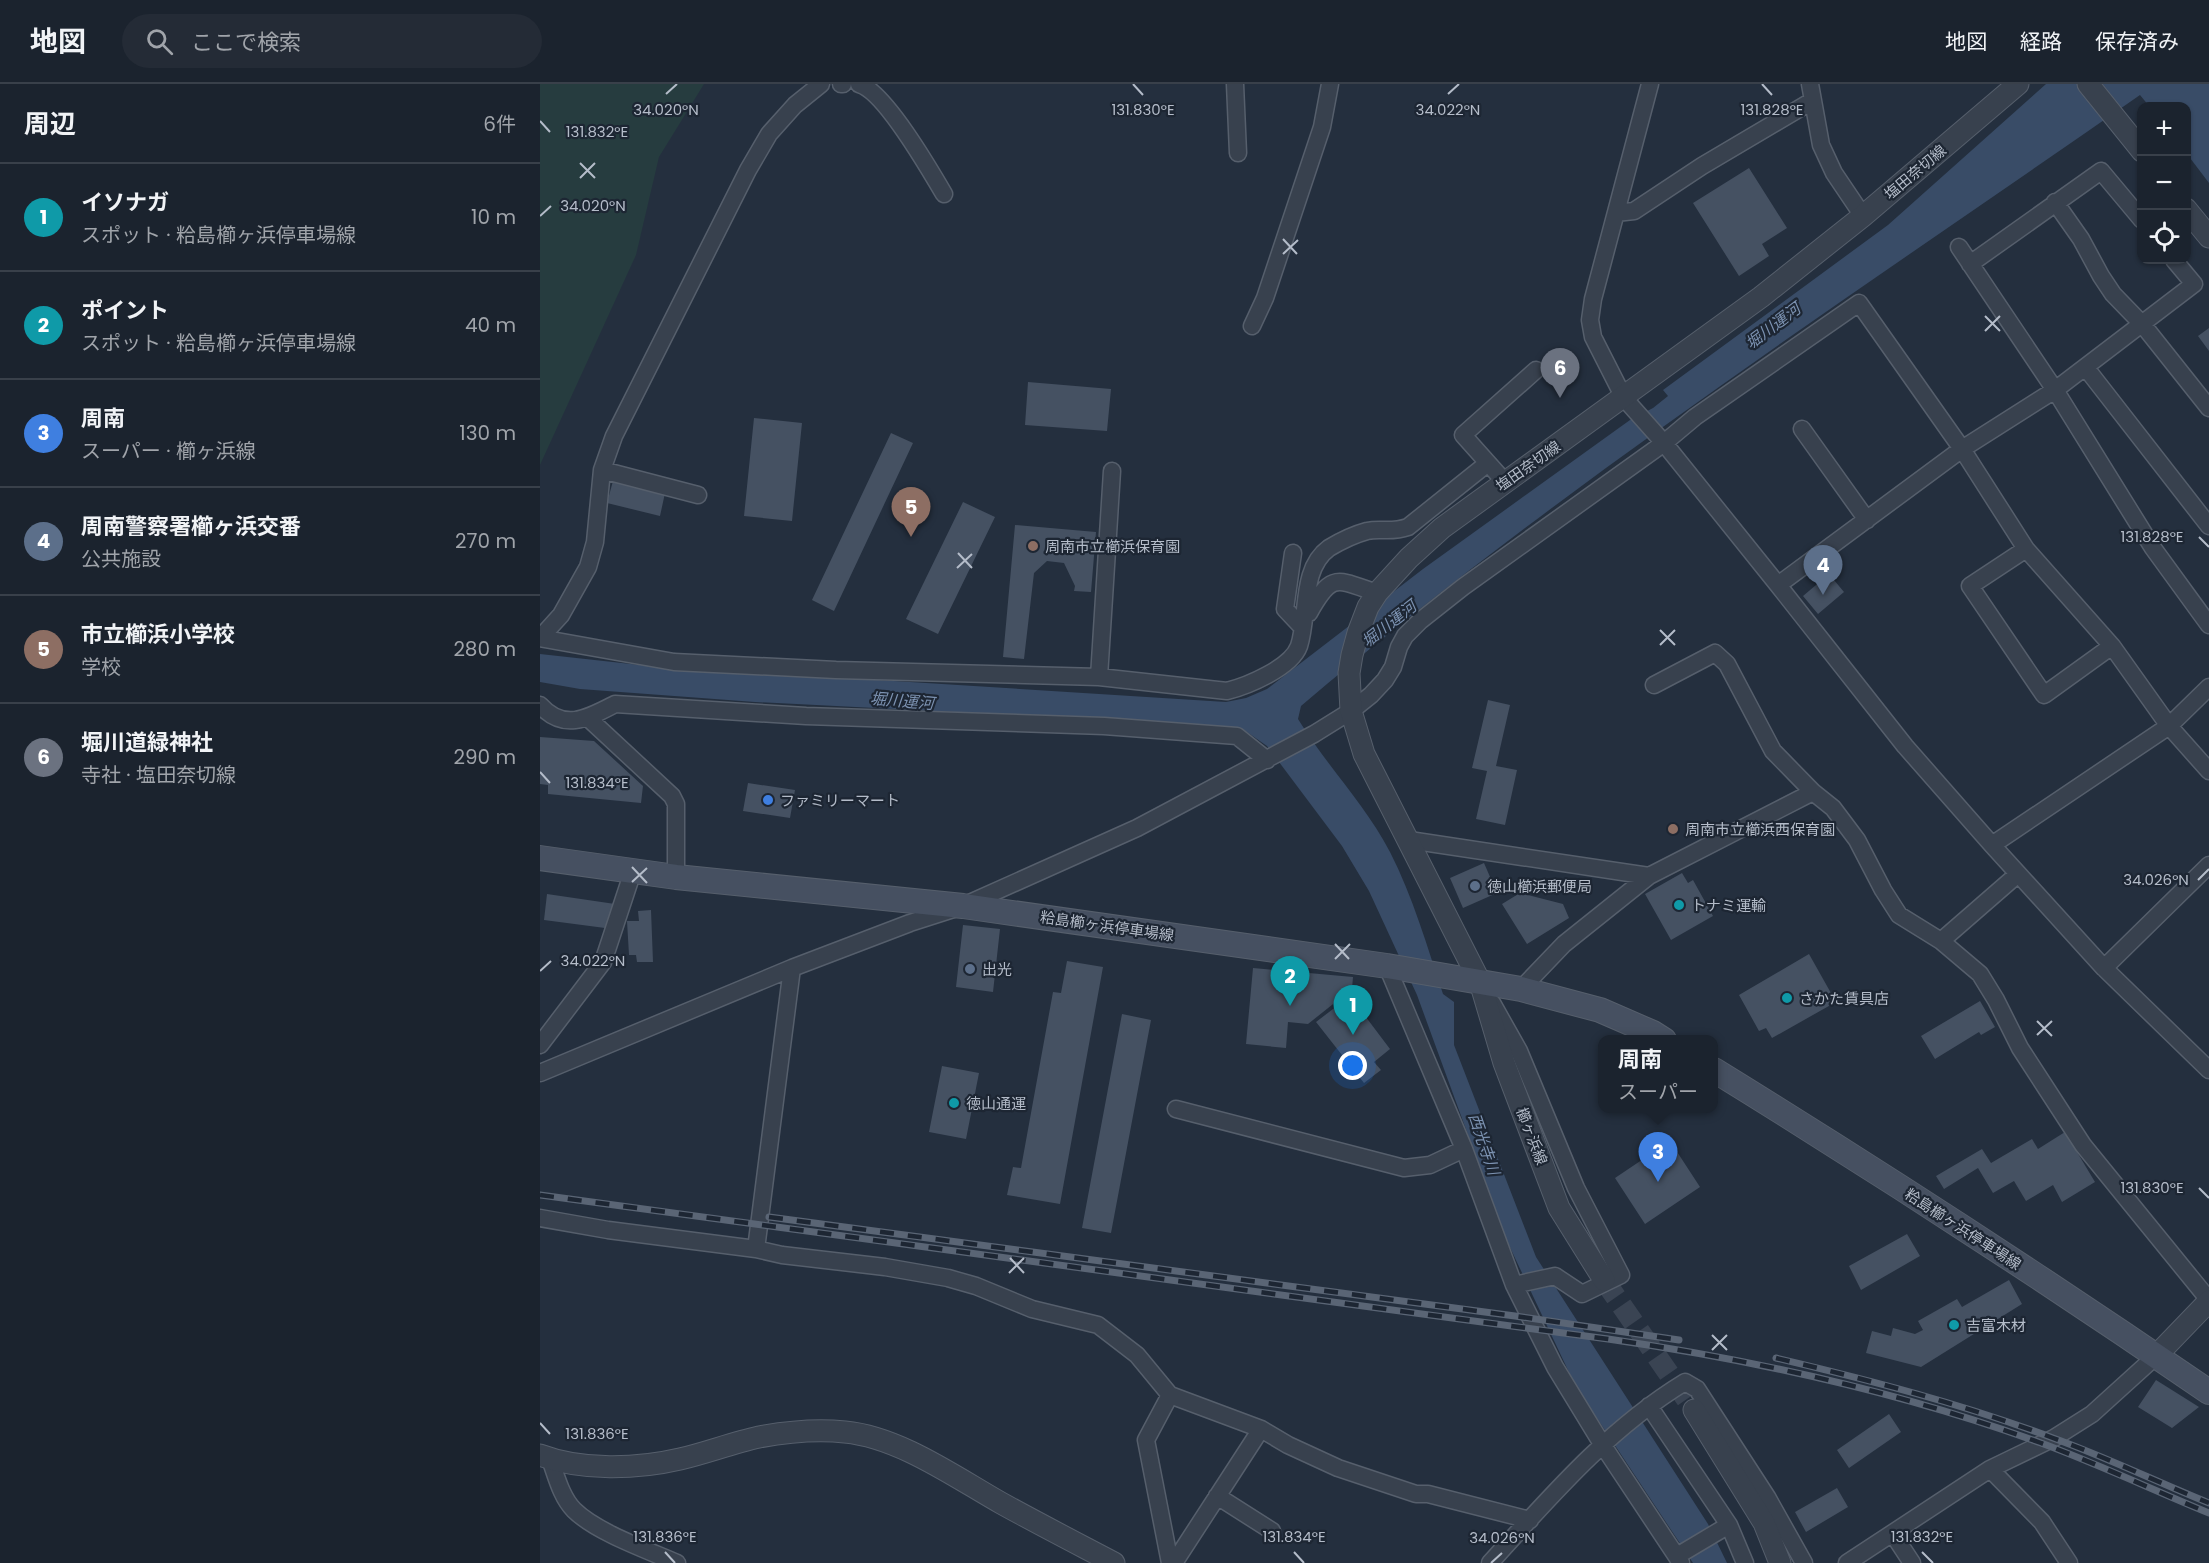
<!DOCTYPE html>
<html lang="ja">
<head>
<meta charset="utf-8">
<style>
	:root { --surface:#1b232e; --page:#242b36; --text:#f1f3f6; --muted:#a0a4aa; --line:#39404a; --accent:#0b8043 }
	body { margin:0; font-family:Poppins,"Noto Sans JP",sans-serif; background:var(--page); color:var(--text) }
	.controls { position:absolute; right:18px; top:18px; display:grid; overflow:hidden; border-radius:12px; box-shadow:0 2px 4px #0004 }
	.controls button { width:54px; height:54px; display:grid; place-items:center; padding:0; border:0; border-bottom:2px solid var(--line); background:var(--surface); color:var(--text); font:30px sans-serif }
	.you { position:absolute; left:813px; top:982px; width:21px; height:21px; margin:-15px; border:4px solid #fff; border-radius:50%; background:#1a73e8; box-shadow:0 0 0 9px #1a73e833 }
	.badge { display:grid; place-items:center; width:39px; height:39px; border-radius:50%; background:var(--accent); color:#fff; font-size:20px; font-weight:700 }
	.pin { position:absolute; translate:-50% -50px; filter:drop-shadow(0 2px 3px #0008) }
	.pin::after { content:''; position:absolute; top:32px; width:21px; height:18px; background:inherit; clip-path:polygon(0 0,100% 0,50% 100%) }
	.popup { position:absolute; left:1058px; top:951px; width:120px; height:78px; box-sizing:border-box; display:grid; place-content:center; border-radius:12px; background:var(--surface); filter:drop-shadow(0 2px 4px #0005); font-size:20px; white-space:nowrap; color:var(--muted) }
	.popup b { font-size:22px; color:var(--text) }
	.popup::after { content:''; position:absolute; left:50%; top:100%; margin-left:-12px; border:12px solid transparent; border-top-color:var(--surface) }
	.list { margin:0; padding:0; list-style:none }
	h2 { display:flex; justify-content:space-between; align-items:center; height:78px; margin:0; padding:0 24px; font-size:26px }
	h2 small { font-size:20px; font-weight:400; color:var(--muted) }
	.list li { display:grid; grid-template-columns:39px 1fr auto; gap:18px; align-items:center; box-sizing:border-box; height:108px; padding:0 24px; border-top:2px solid var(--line) }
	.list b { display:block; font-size:22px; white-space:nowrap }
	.list p { margin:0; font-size:20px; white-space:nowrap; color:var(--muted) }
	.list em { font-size:20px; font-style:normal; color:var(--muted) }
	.icon { flex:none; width:33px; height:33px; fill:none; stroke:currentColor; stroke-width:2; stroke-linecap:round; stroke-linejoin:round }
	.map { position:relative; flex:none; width:1669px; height:1479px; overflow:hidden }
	header { display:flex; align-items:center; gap:36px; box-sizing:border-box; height:84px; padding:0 30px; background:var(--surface); border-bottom:2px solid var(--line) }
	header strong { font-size:28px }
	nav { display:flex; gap:33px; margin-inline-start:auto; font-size:21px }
	.search { width:420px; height:54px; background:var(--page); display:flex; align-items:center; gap:15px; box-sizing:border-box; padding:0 21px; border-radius:33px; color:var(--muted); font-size:22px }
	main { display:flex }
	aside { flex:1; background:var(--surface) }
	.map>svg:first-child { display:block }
	.green { fill:#263c3f }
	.water { fill:#394c67 }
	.building { fill:#455162 }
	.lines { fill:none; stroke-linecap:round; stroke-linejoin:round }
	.tertiary-tunnel { stroke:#3a4453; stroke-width:21; stroke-dasharray:21 10; stroke-linecap:butt }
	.minor-casing { stroke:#565f6c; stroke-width:19 }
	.tertiary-casing { stroke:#565f6c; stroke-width:23 }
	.secondary-casing { stroke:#565f6c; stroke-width:26 }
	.minor { stroke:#38414e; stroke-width:16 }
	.tertiary { stroke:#38414e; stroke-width:21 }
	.secondary { stroke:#465061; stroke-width:24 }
	.rail-casing { stroke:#5a6575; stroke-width:7 }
	.rail { stroke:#1d2633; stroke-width:4.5; stroke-dasharray:14; stroke-linecap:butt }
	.ticks { fill:none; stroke:#b4bcc9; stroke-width:2 }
	.education-dot { fill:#8d6e63; stroke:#1d2633; stroke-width:2 }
	.shop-dot { fill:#3f7fe0; stroke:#1d2633; stroke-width:2 }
	.service-dot { fill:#5c6f8a; stroke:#1d2633; stroke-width:2 }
	.culture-dot { fill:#0f9aa8; stroke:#1d2633; stroke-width:2 }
	.labels { text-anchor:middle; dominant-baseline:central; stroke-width:4.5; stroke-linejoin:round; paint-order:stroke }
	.street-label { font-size:15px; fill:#b4bcc9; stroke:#1d2633 }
	.poi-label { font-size:15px; fill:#b4bcc9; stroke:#1d2633; text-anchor:start }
	.water-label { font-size:16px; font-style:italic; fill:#7c92b1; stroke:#1d2633 }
	.ticks-label { font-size:15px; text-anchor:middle; fill:#b4bcc9; stroke:#1d2633; stroke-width:4.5; stroke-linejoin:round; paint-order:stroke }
</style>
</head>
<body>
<header>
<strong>地図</strong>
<div class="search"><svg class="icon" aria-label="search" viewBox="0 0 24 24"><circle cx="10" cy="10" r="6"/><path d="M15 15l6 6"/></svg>ここで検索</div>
<nav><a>地図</a><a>経路</a><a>保存済み</a></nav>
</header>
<main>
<aside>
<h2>周辺<small>6件</small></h2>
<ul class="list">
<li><span class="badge" style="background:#0f9aa8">1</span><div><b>イソナガ</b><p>スポット · 粭島櫛ヶ浜停車場線</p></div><em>10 m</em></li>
<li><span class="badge" style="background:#0f9aa8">2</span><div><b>ポイント</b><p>スポット · 粭島櫛ヶ浜停車場線</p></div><em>40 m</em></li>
<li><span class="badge" style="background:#3f7fe0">3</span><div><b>周南</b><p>スーパー · 櫛ヶ浜線</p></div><em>130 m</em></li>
<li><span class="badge" style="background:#5c6f8a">4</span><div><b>周南警察署櫛ヶ浜交番</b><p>公共施設</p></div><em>270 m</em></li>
<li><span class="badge" style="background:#8d6e63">5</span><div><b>市立櫛浜小学校</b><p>学校</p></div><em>280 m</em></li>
<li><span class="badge" style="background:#6b7280">6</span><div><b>堀川道緑神社</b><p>寺社 · 塩田奈切線</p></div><em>290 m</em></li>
</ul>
</aside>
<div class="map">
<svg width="1669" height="1479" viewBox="0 0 1669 1479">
	<rect width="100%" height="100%" fill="#242f3e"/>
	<!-- green -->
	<path class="green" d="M 0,0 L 164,0 L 119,73 L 96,171 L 0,381 Z"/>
	<!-- water -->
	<path class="water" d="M 1506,0 L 1669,0 L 1669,99 L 1647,70 L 1646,22 L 1609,22 L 1600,11 C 1316,209 1025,399 761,622 L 758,635 C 786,681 825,720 850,768 C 873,813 887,862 903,910 L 914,918 L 914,961 L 996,1173 L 1168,1440 L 1187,1479 L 1153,1479 L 1035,1301 L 966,1155 L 877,911 L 829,807 L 802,762 L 727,662 L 704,646 L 613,638 L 215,618 L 40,605 L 0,598 L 0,570 L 100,581 L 686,618 L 706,614 L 727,605 L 883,485 L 1090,336 L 1113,324 L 1128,312 L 1123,306 L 1348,141 Z"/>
	<!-- building -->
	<path class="building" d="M 1209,84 L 1247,144 L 1222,160 L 1229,172 L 1199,192 L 1153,119 Z
		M 1669,244 L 1669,267 L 1658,252 Z
		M 488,298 L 571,305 L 567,347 L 485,341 Z
		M 214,334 L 262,339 L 252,437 L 204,432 Z
		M 351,349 L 373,359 L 294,527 L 272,516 Z
		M 73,397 L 125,409 L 120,432 L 67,419 Z
		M 423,418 L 455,433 L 398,550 L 366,535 Z
		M 475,441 L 556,448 L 551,508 L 534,507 L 535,502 L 524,479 L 507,477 L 494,489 L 484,575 L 463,573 Z
		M 1289,490 L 1304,508 L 1278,530 L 1263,512 Z
		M 948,616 L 970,621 L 956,682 L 977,686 L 965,741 L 936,735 L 947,687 L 932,684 Z
		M 0,653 L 54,657 L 103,702 L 101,719 L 8,710 L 8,701 L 0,700 Z
		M 208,699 L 255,706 L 250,734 L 203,727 Z
		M 944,779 L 957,809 L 923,824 L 910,794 Z
		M 1142,789 L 1148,799 L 1153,796 L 1173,832 L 1131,856 L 1105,810 Z
		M 980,809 L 1023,820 L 1029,834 L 987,860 L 962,820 Z
		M 7,810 L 75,820 L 65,844 L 4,836 Z
		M 111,826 L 113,878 L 97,878 L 96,871 L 89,871 L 87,837 L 99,837 L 98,827 Z
		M 423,841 L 460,845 L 453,908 L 416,903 Z
		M 1269,870 L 1296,918 L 1232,954 L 1226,944 L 1219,947 L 1199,911 Z
		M 527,877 L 563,883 L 520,1120 L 467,1111 L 473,1083 L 481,1084 L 513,908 L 521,909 Z
		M 713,884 L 813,893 L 812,905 L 768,940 L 748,938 L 746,964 L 706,960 Z
		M 810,912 L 850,965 L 834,978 L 841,986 L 824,999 L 776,938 Z
		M 1440,917 L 1455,943 L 1441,951 L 1439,948 L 1395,975 L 1381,952 Z
		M 582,930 L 611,936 L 571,1149 L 542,1144 Z
		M 402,982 L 439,989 L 426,1055 L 389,1048 Z
		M 1525,1048 L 1555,1098 L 1522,1118 L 1513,1101 L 1486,1117 L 1474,1097 L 1453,1109 L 1438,1084 L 1404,1105 L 1396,1092 L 1442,1065 L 1451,1079 L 1492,1055 L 1498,1065 Z
		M 1130,1057 L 1160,1103 L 1105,1140 L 1075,1094 Z
		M 1367,1150 L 1380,1172 L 1321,1206 L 1309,1182 Z
		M 1469,1196 L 1482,1220 L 1381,1283 L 1326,1269 L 1332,1247 L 1351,1252 L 1353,1244 L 1375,1250 L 1383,1246 L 1378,1237 L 1417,1215 L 1422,1223 Z
		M 1616,1296 L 1659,1323 L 1632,1344 L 1598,1323 Z
		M 1349,1330 L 1361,1348 L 1309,1384 L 1297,1366 Z
		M 1297,1404 L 1308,1423 L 1266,1448 L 1255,1428 Z"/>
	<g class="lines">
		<!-- tertiary-tunnel -->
		<path class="tertiary-tunnel" d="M 1064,1196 L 1154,1326"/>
		<!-- minor casing -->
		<g class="minor-casing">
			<path id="minor" d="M 301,0 L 303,0
				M 319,0 C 344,7 390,86 404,110
				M 695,0 L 698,69
				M 1110,0 L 1053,215 L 1050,236 L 1053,253 L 1084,314 L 1124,359 L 1238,501 L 1365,662 L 1452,761 L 1564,884 L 1669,986
				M 1270,0 L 1281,61 L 1294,89 L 1323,132
				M 1515,118 L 1541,155 L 1561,192 L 1573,210 L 1603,241 L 1669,324
				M 1076,129 L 1094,127 L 1162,82 L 1272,17
				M 1419,163 L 1515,306 L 1613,464 L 1669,541
				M 1430,180 L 1561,87 L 1602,136
				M 712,242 L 725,214 L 782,43 L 790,0
				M 1546,284 L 1669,442
				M 1262,345 L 1327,436
				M 62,386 L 158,411
				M 965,398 L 923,351 L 996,286
				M 1486,465 L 1430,502 L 1504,611 L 1572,562
				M 753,469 L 745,525 L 761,542
				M 1238,501 L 1422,365 L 1515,306 L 1654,200 L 1634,176
				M 769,529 C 792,488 796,495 837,509
				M 0,554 L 134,578 L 296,586 L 559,593 L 687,607 C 707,602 751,584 759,562 C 769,531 760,485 789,464 C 799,458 816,450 827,447 C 841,444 851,449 868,443 L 948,379
				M 0,554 L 21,531 L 48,483 L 55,458 L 62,386 L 74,352 L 208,86 L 229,50 L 255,21 L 281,0
				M 559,593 L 572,387
				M 1114,601 L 1175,569 L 1187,580 L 1233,667 L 1273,708 L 1293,724 L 1317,756 L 1343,806 L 1359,831 L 1401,857 L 1440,890 L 1456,916 L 1480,964 L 1543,1061 L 1669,1216
				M 0,621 C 24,648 48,634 75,620 L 266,632 L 564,642 L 697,652 L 727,676
				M 48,634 L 132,712 L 136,720 L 136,793
				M 869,756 L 1109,792
				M 1452,761 L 1629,642 L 1669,603
				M 1401,857 L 1478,790
				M 847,882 L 924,1065 L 974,1201 L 1015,1283 L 1062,1360 L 1141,1479
				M 1564,884 L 1669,781
				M 981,905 L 1024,860 L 1109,792 L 1273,708
				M 952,919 L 979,967 L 1036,1104 L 1081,1191 L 1042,1210 L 1015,1192 L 974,1201
				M 0,961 L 63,878 L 93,787
				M 0,989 L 252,884 L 370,839 L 423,822 L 597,744 L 774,650 L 811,627 L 831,611 L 845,596 L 853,583 L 859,563 L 865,552 L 880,537 L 923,503 L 1124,359 L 1155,333 L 1319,219 L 1422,365 L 1486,465 L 1572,562 L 1629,642 L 1669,687
				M 636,1025 L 864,1084 L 890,1081 L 924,1065
				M 0,1134 L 68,1146 L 216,1165 L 242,1171 L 345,1183 L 408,1194 L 436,1202 L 492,1225 L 558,1241 L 597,1271 L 630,1311 L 721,1345 L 748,1361 L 798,1384 L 876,1410 L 888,1410 L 990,1436
				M 216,1165 L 252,884
				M 630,1311 L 606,1356 L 630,1479
				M 1109,1322 L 1189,1441 L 1205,1479
				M 10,1375 C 16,1391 21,1413 34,1426 C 56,1448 107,1466 137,1479
				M 1450,1385 L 1502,1438 L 1529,1479
				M 677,1412 L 732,1447
				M 1353,1450 L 1372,1479
				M 1137,1472 L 1189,1441
				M 634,1479 L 721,1345
				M 950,1479 C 1010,1413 1068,1345 1145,1298 L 1157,1305 L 1227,1413 L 1264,1479
				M 1307,1479 L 1450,1385 L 1514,1354 L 1552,1330 L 1616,1272"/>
		</g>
		<!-- tertiary casing -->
		<g class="tertiary-casing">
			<path id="tertiary" d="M 1548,0 L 1602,67
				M 1646,125 L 1669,153
				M 1064,1196 L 1019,1124 L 964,979 L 940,898 L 824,670 L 811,627 L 809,589 L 812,571 L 818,549 L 828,523 L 837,509 L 869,474 L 902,444 L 1221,213 L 1323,132 L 1478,0
				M 1616,1272 L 1669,1217
				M 1154,1326 L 1224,1439 L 1240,1479
				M 0,1371 C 42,1387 97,1385 140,1375 C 166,1369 192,1359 219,1353 C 246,1348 277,1345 305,1348 C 359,1353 415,1393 461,1419 C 499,1440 536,1459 574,1479"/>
		</g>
		<!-- secondary casing -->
		<g class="secondary-casing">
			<path id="secondary" d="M 0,774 L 136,793 L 423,822 L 847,882 L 981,905 L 1060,926 L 1113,949 L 1124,956
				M 1174,986 C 1341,1089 1507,1197 1669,1308"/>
		</g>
		<!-- minor -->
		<use href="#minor" class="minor"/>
		<!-- tertiary -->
		<use href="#tertiary" class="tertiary"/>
		<!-- secondary -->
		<use href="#secondary" class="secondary"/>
		<!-- rail casing -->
		<g class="rail-casing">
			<path id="rail" d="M 0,1111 L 1068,1255 C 1215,1276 1361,1308 1501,1359 C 1558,1380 1613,1406 1669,1429
				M 229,1133 L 975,1232 L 1139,1256
				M 1236,1274 C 1329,1296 1423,1320 1513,1354 C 1566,1373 1617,1398 1669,1419"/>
		</g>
		<!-- rail -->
		<use href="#rail" class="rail"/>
	</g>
	<!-- ticks -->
	<path class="ticks" d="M 593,0 L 603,11M 1222,0 L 1232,11M 126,10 L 137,0M 908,10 L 919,0M 0,37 L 10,48M 40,79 L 55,94M 40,94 L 55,79M 0,132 L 11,122M 743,155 L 757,170M 743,170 L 758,156M 1445,232 L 1460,247M 1445,247 L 1460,232M 1659,453 L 1669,463M 418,469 L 432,484M 417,484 L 432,470M 1120,546 L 1135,561M 1120,561 L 1135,546M 0,688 L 10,699M 92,783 L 107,799M 1658,796 L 1669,785M 92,798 L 107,784M 795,860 L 809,875M 795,875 L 810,860M 0,887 L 11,877M 1497,937 L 1512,952M 1497,951 L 1512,937M 1659,1104 L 1669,1114M 470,1174 L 484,1189M 469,1189 L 484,1174M 1172,1251 L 1187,1266M 1172,1266 L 1187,1251M 0,1339 L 10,1350M 125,1468 L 135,1479M 754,1468 L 764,1479M 1382,1468 L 1393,1479M 951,1479 L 962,1469"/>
	<!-- markers -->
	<g class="education-dot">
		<circle cx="493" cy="462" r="6"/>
		<circle cx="1133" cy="745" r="6"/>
	</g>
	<circle class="shop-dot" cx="228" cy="716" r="6"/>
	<g class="service-dot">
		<circle cx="935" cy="802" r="6"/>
		<circle cx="430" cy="885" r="6"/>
	</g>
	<g class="culture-dot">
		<circle cx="1139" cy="821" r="6"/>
		<circle cx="1247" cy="914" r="6"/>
		<circle cx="414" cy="1019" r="6"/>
		<circle cx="1414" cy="1241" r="6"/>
	</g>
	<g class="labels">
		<!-- street labels -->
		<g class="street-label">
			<text transform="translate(1375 88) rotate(-40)">塩田奈切線</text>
			<text transform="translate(988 382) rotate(-35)">塩田奈切線</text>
			<text transform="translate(567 842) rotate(8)">粭島櫛ヶ浜停車場線</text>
			<text transform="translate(992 1052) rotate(69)">櫛ヶ浜線</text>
			<text transform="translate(1423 1145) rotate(33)">粭島櫛ヶ浜停車場線</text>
		</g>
		<!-- poi labels -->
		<g class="poi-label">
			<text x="505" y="462">周南市立櫛浜保育園</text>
			<text x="240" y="716">ファミリーマート</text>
			<text x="1145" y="745">周南市立櫛浜西保育園</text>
			<text x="947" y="802">徳山櫛浜郵便局</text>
			<text x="1151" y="821">トナミ運輸</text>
			<text x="442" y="885">出光</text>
			<text x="1259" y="914">さかた賃具店</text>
			<text x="426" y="1019">徳山通運</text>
			<text x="1426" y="1241">吉富木材</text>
		</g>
		<!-- water labels -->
		<g class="water-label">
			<text transform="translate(1233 242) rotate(-37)">堀川運河</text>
			<text transform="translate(849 540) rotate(-38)">堀川運河</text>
			<text transform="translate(362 617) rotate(5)">堀川運河</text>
			<text transform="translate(944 1060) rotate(71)">西光寺川</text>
		</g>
	</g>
	<g class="ticks-label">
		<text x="908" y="31">34.022°N</text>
		<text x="126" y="31">34.020°N</text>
		<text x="603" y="31">131.830°E</text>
		<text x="1232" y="31">131.828°E</text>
		<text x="57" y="53">131.832°E</text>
		<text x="53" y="127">34.020°N</text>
		<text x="1612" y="458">131.828°E</text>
		<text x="57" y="704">131.834°E</text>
		<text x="1616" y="801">34.026°N</text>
		<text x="53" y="882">34.022°N</text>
		<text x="1612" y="1109">131.830°E</text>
		<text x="57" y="1355">131.836°E</text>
		<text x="125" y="1458">131.836°E</text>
		<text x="754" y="1458">131.834°E</text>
		<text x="1382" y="1458">131.832°E</text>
		<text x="962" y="1459">34.026°N</text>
	</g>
</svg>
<div class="controls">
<button>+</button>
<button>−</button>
<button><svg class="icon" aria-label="locate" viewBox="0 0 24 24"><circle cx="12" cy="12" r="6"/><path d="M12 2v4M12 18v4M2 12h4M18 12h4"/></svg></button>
</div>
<div class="you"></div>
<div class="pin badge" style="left:813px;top:951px;background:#0f9aa8">1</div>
<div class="pin badge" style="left:750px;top:922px;background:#0f9aa8">2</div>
<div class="pin badge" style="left:1118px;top:1098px;background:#3f7fe0">3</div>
<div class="popup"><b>周南</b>スーパー</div>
<div class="pin badge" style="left:1283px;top:511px;background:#5c6f8a">4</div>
<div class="pin badge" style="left:371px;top:453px;background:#8d6e63">5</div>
<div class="pin badge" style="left:1020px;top:314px;background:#6b7280">6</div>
</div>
</main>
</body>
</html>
